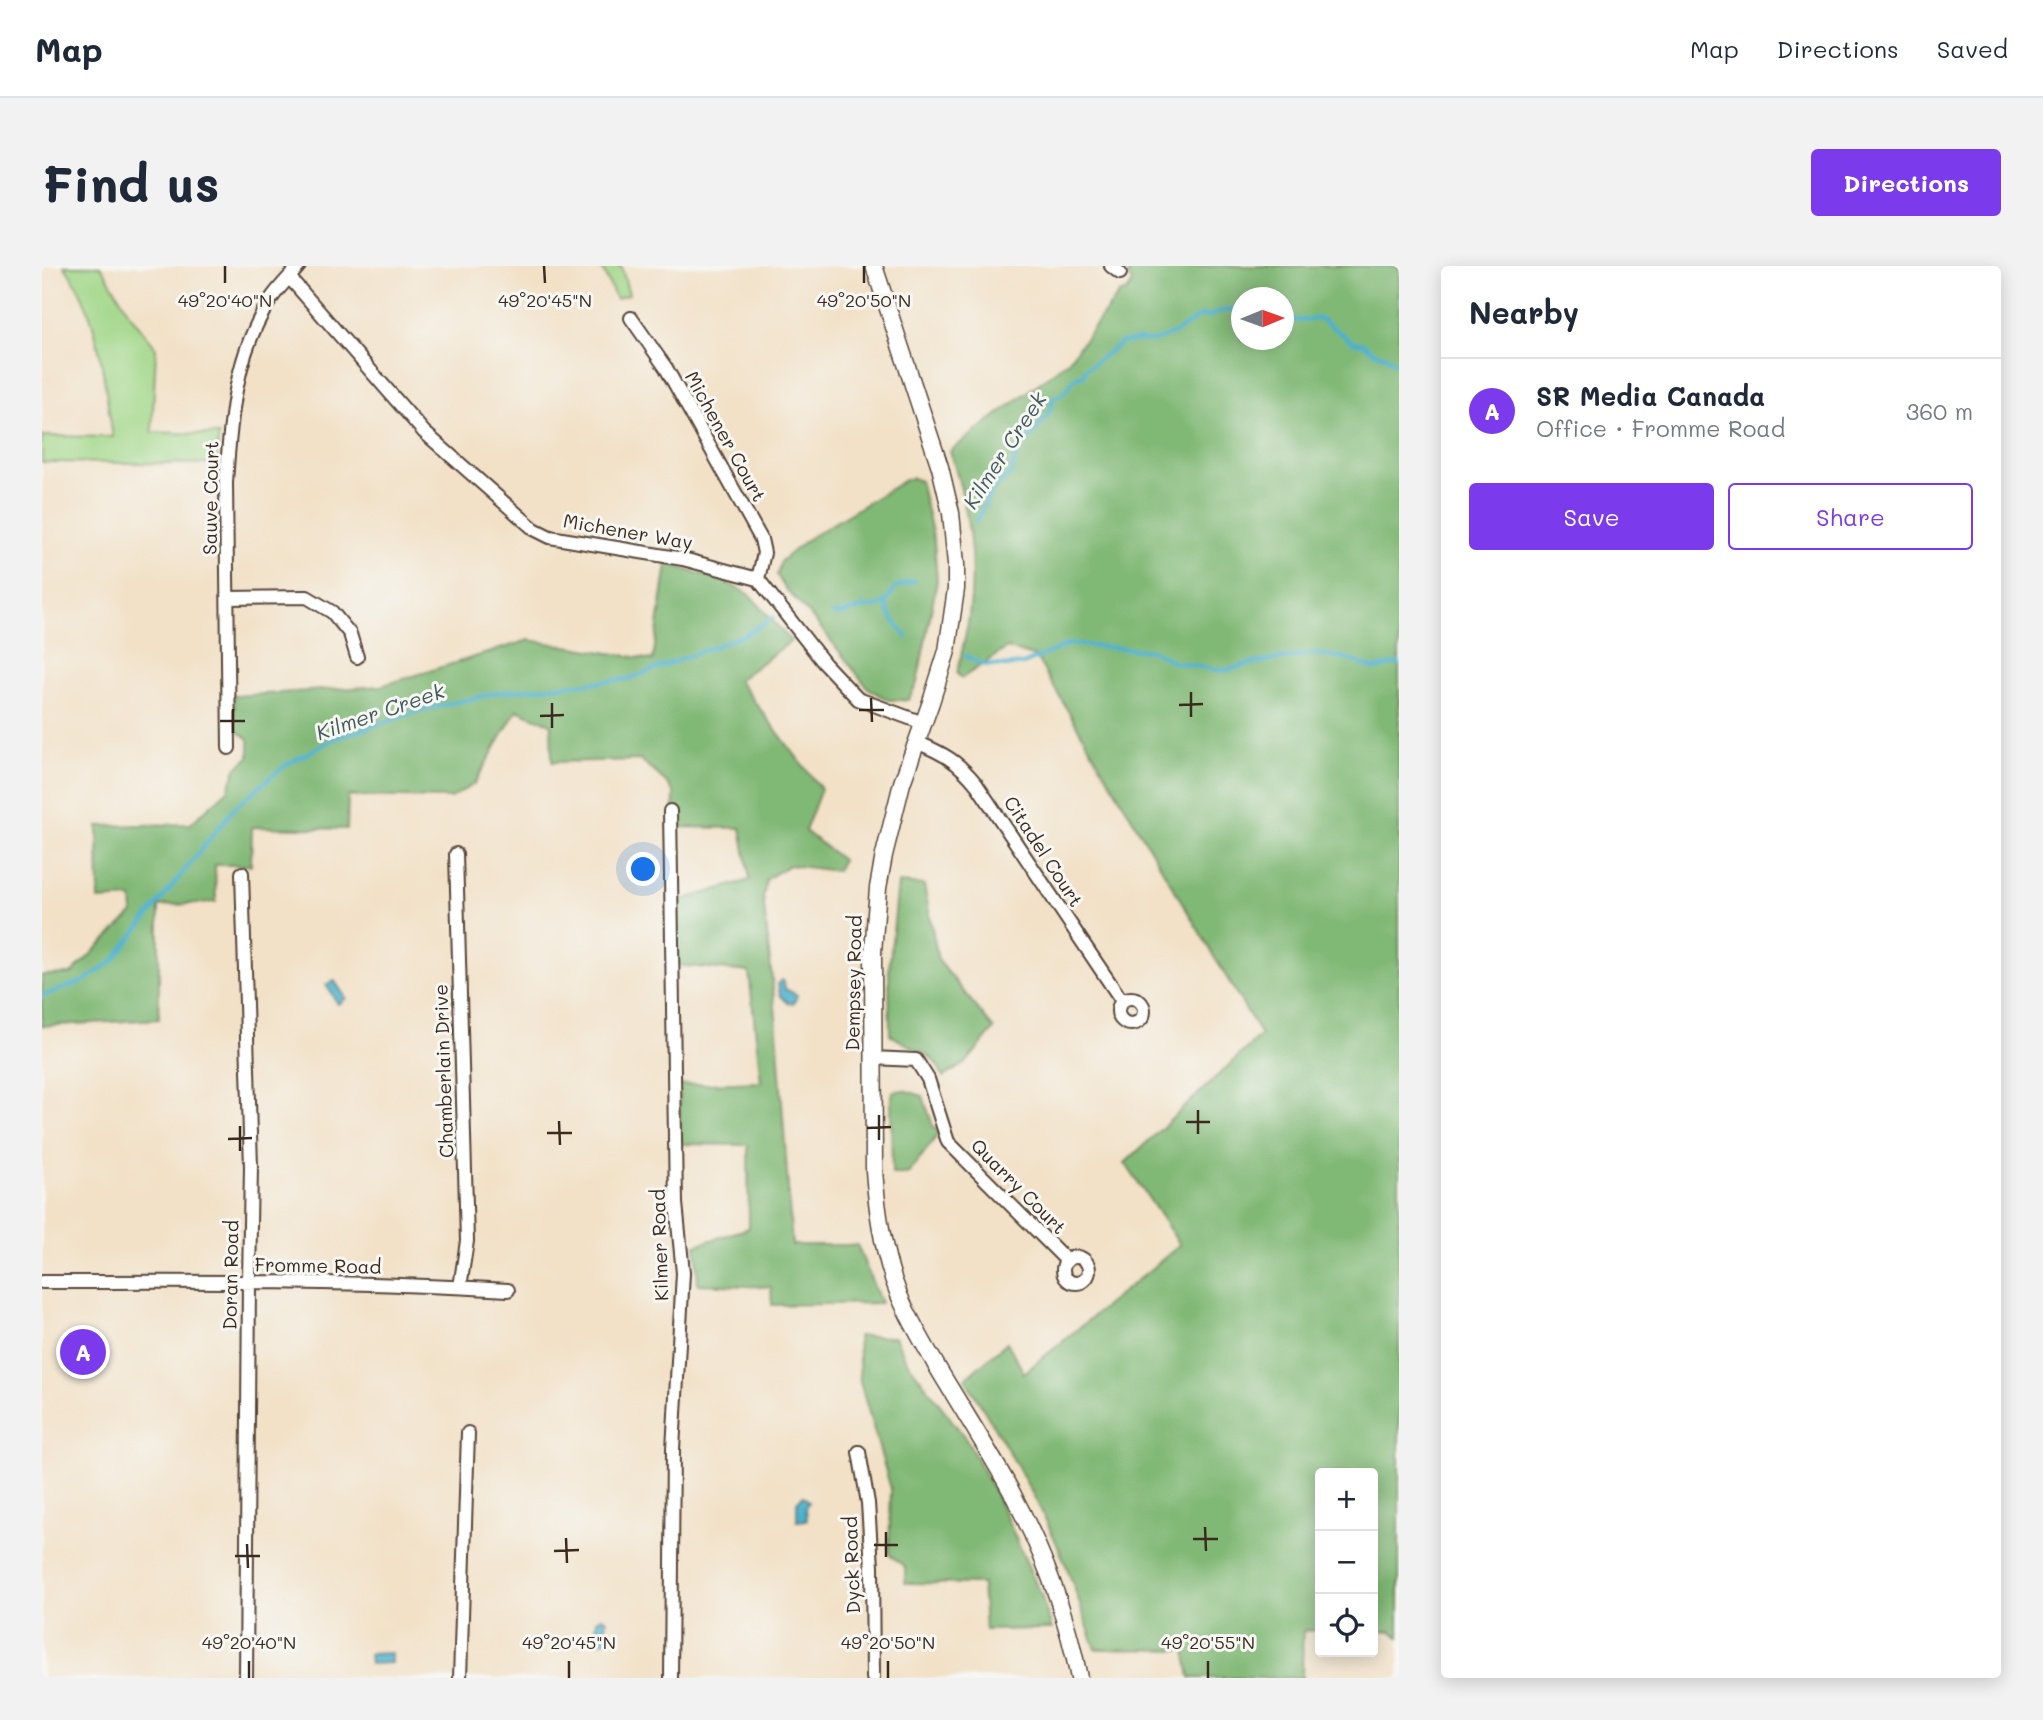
<!DOCTYPE html>
<html lang="en">
<head>
<meta charset="utf-8">
<style>
	:root { --surface:#fff; --page:#f2f2f3; --text:#1f2937; --muted:#747a83; --line:#e0e1e3; --accent:#7c3aed }
	body { margin:0; font-family:Mali,sans-serif; background:var(--page); color:var(--text) }
	.controls { position:absolute; right:21px; bottom:21px; display:grid; overflow:hidden; border-radius:7px; box-shadow:0 4px 18px #0003 }
	.controls button { width:63px; height:63px; display:grid; place-items:center; padding:0; border:0; border-bottom:2px solid var(--line); background:var(--surface); color:var(--text); font:35px sans-serif }
	.compass { position:absolute; left:1189px; top:21px; width:63px; height:63px; border-radius:50%; background:var(--surface); box-shadow:0 4px 18px #0003; rotate:89deg }
	.you { position:absolute; left:602px; top:604px; width:24px; height:24px; margin:-18px; border:5px solid #fff; border-radius:50%; background:#1a73e8; box-shadow:0 0 0 10px #1a73e833 }
	.badge { display:grid; place-items:center; width:46px; height:46px; border-radius:50%; background:var(--accent); color:#fff; font-size:23px; font-weight:700 }
	.pin { position:absolute; translate:-50% -50%; border:4px solid #fff; box-shadow:0 2px 7px #0006 }
	.list { margin:0; padding:0; list-style:none }
	h2 { display:flex; justify-content:space-between; align-items:center; height:91px; margin:0; padding:0 28px; font-size:30px }
	h2 small { font-size:23px; font-weight:400; color:var(--muted) }
	.list li { display:grid; grid-template-columns:46px 1fr auto; gap:21px; align-items:center; box-sizing:border-box; height:105px; padding:0 28px; border-top:2px solid var(--line) }
	.list b { display:block; font-size:26px; white-space:nowrap }
	.list p { margin:0; font-size:23px; white-space:nowrap; color:var(--muted) }
	.list em { font-size:23px; font-style:normal; color:var(--muted) }
	.actions { display:flex; gap:14px; padding:21px 28px }
	.actions a { flex:1; padding:16px 0; border:2px solid var(--accent); border-radius:7px; text-align:center; font-size:24px; color:var(--accent) }
	.actions .main { background:var(--accent); color:#fff }
	.icon { flex:none; width:38px; height:38px; fill:none; stroke:currentColor; stroke-width:2; stroke-linecap:round; stroke-linejoin:round }
	.map { position:relative; flex:none; width:1357px; height:1412px; overflow:hidden; border-radius:7px }
	header { display:flex; align-items:center; gap:42px; box-sizing:border-box; height:98px; padding:0 35px; background:var(--surface); border-bottom:2px solid var(--line) }
	header strong { font-size:33px }
	nav { display:flex; gap:38px; margin-inline-start:auto; font-size:24px }
	.intro { display:flex; align-items:center; justify-content:space-between; box-sizing:border-box; height:168px; padding:0 42px }
	h1 { margin:0; font-size:49px }
	.button { padding:18px 32px; border-radius:7px; background:var(--accent); color:#fff; font-size:24px; font-weight:700 }
	main { display:flex; gap:42px; padding:0 42px }
	aside { flex:1; background:var(--surface); border-radius:7px; box-shadow:0 4px 18px #0003 }
	.map>svg:first-child { display:block }
	.green { fill:#a1d788; stroke:#6e8053; stroke-width:2 }
	.forest { fill:#80b874; stroke:#5e7149; stroke-width:2; fill-rule:evenodd }
	.water { fill:#4db1cc; stroke:#446e75; stroke-width:2 }
	.lines { fill:none; stroke-linecap:round; stroke-linejoin:round }
	.stream { stroke:#4db1cc; stroke-width:4.5 }
	.minor-casing { stroke:#564537; stroke-width:16 }
	.tertiary-casing { stroke:#564537; stroke-width:19 }
	.minor { stroke:#fff; stroke-width:12 }
	.tertiary { stroke:#fff; stroke-width:16 }
	.ticks { fill:none; stroke:#3b2a1e; stroke-width:2.5 }
	.labels { text-anchor:middle; dominant-baseline:central; stroke-width:6; stroke-linejoin:round; paint-order:stroke }
	.street-label { font-size:19px; fill:#3b2a1e; stroke:#f6f6f2 }
	.water-label { font-size:21px; font-style:italic; fill:#41595b; stroke:#f6f6f2 }
	.ticks-label { font-size:18px; text-anchor:middle; fill:#3b2a1e; stroke:#f6f6f2; stroke-width:6; stroke-linejoin:round; paint-order:stroke }
</style>
</head>
<body>
<header>
<strong>Map</strong>
<nav><a>Map</a><a>Directions</a><a>Saved</a></nav>
</header>
<div class="intro"><h1>Find us</h1><a class="button">Directions</a></div>
<main>
<div class="map">
<svg width="1357" height="1412" viewBox="0 0 1357 1412">
	<rect width="100%" height="100%" fill="#f6f6f2"/>
	<filter id="ink" filterUnits="userSpaceOnUse"><feTurbulence type="fractalNoise" baseFrequency=".0143" numOctaves="2"/><feDisplacementMap in="SourceGraphic" scale="14" xChannelSelector="R" yChannelSelector="G"/><feConvolveMatrix kernelMatrix="1 2 1 2 8 2 1 2 1" color-interpolation-filters="sRGB"/></filter>
	<filter id="wash" filterUnits="userSpaceOnUse"><feTurbulence type="fractalNoise" baseFrequency=".00686" numOctaves="4" result="noise"/><feDisplacementMap in="SourceGraphic" scale="28" xChannelSelector="R" yChannelSelector="G"/><feGaussianBlur stdDeviation="1.57" result="paint"/><feColorMatrix in="noise" values="0 0 0 0 0 0 0 0 0 0 0 0 0 0 0 0 0 1.4 0 .05"/><feComposite in="paint" operator="in"/></filter>
	<g filter="url(#wash)">
		<rect width="100%" height="100%" fill="#f2e1c7"/>
		<!-- green -->
		<path class="green" d="M 22,0 L 59,0 L 87,47 L 114,82 L 110,166 L 177,169 L 174,198 L 0,196 L 0,170 L 71,171 C 61,113 59,48 22,0 Z
			M 559,0 L 579,0 L 587,28 L 574,33 Z"/>
		<!-- forest -->
		<path class="forest" d="M 1089,0 L 1357,0 L 1357,1371 L 1350,1365 L 1331,1365 L 1331,1207 L 1278,1207 L 1278,1364 L 1261,1365 L 1260,1412 L 1148,1412 L 1143,1384 L 1054,1383 C 1043,1355 1034,1325 1023,1297 C 997,1232 959,1172 923,1113 L 965,1076 L 982,1107 L 1138,979 L 1083,897 L 1219,769 L 994,391 L 965,382 L 920,412 L 915,408 C 919,389 924,369 927,350 C 935,293 926,239 908,185 L 1026,95 L 1078,27 C 1086,26 1088,23 1090,16 L 1086,10 ZM 1199,32 L 1241,32 L 1241,74 L 1199,74 Z
			M 870,212 L 878,215 L 892,275 L 895,315 L 875,417 L 866,434 L 846,434 L 826,422 L 775,357 L 742,321 L 735,309 L 739,295 L 764,274 L 863,214 Z
			M 625,298 L 679,314 L 707,328 L 749,375 L 696,414 L 779,523 L 763,565 L 800,594 L 795,605 L 747,599 L 725,613 L 721,630 L 734,750 L 750,979 L 815,979 L 839,1037 L 730,1039 L 729,1021 L 656,1018 L 654,979 L 707,962 L 706,879 L 639,878 L 637,819 L 719,816 L 707,706 L 635,699 L 632,636 L 708,614 L 699,562 L 631,561 L 632,527 L 625,517 L 599,494 L 510,496 L 509,458 L 475,444 L 432,518 L 409,532 L 306,530 L 305,563 L 210,561 L 209,599 L 173,599 L 174,636 L 117,640 L 117,753 L 0,760 L 0,709 L 29,708 L 91,647 L 90,632 L 57,634 L 56,560 L 148,558 L 186,524 L 194,502 L 207,491 L 207,473 L 193,463 L 192,430 L 339,420 L 487,374 L 611,394 Z
			M 856,617 L 882,619 L 896,694 L 952,763 L 924,797 L 901,811 C 890,781 869,785 848,768 L 847,704 Z
			M 861,824 L 881,830 L 891,860 L 897,867 L 866,908 L 850,908 L 849,836 L 851,826 Z
			M 816,1070 L 853,1071 L 864,1094 L 925,1174 L 962,1246 L 999,1329 L 1010,1363 L 943,1364 L 940,1318 L 863,1317 L 863,1301 L 847,1288 L 849,1223 L 818,1116 Z"/>
		<!-- water -->
		<path class="water" d="M 292,714 L 304,732 L 296,738 L 284,719 Z
			M 740,714 L 742,716 L 743,723 L 755,729 L 752,737 L 746,737 L 738,729 L 736,717 Z
			M 761,1230 L 767,1236 L 764,1240 L 765,1254 L 755,1255 L 755,1236 Z
			M 560,1351 L 565,1354 L 563,1367 L 567,1373 L 564,1375 L 557,1376 L 554,1364 L 555,1354 Z
			M 349,1387 L 349,1397 L 328,1398 L 327,1388 Z"/>
		<g class="lines">
			<!-- stream -->
			<path class="stream" d="M 1241,51 C 1255,58 1266,51 1279,53 L 1311,76 L 1321,78 L 1334,87 L 1344,90 L 1357,100
				M 934,256 L 950,224 L 970,207 C 970,176 1006,165 1011,132 L 1022,127 L 1033,112 L 1042,109 L 1043,104 L 1079,77 L 1096,74 L 1112,75 L 1133,67 L 1158,50 L 1168,50 L 1176,46 L 1199,42
				M 844,335 C 845,350 856,360 865,371
				M 791,348 L 799,348 L 824,341 L 836,341 L 844,335 L 854,321 L 872,315
				M 924,390 L 939,398 L 964,400 L 981,398 L 1027,378 L 1112,385 L 1131,396 L 1176,404 L 1186,404 L 1206,398 L 1269,388 L 1300,391 L 1333,403 L 1357,397
				M 0,730 L 42,715 L 70,696 L 193,541 L 245,498 L 294,472 L 380,444 L 459,426 L 587,413 L 702,369 L 731,352"/>
		</g>
	</g>
	<g filter="url(#ink)">
		<g class="lines">
			<!-- minor casing -->
			<g class="minor-casing">
				<path id="minor" d="M 1069,0 L 1078,7
					M 247,11 L 382,166 L 492,263 L 508,271 L 641,293 L 716,313 L 782,397 L 816,433 L 881,457
					M 589,52 L 624,102 L 719,273 L 722,287 L 716,313
					M 186,332 L 265,331 L 290,346 L 308,368 L 315,391
					M 874,476 C 901,487 917,496 935,519 L 1080,735
					M 187,482 L 184,217 C 188,154 193,87 229,33 C 237,21 248,11 257,0
					M 628,545 L 634,937 L 641,1007 L 631,1183 L 629,1412
					M 414,588 L 425,975 L 418,1021
					M 200,607 L 209,901 L 207,1016 L 204,1412
					M1076 745a13 13 0 1 1 26 0a13 13 0 1 1-26 0Z
					M 830,792 L 874,794 L 886,813 L 906,876 L 1025,995
					M1021 1004a13 13 0 1 1 26 0a13 13 0 1 1-26 0Z
					M 0,1016 C 155,1016 311,1014 466,1024
					M 817,1186 L 826,1237 L 830,1301 L 831,1412
					M 418,1412 L 426,1167"/>
			</g>
			<!-- tertiary casing -->
			<g class="tertiary-casing">
				<path id="tertiary" d="M 832,0 L 898,201 L 909,247 L 914,298 L 914,323 L 905,385 L 889,436 L 860,517 L 842,589 L 836,622 L 831,686 L 832,904 C 835,947 841,989 857,1029 C 868,1055 883,1080 897,1104 C 921,1144 946,1183 968,1223 C 1000,1283 1024,1345 1037,1412"/>
			</g>
			<!-- minor -->
			<use href="#minor" class="minor"/>
			<!-- tertiary -->
			<use href="#tertiary" class="tertiary"/>
		</g>
	</g>
	<!-- ticks -->
	<path class="ticks" d="M 183,0 L 183,17M 502,0 L 503,17M 822,0 L 822,17M 1149,426 L 1149,451M 829,432 L 830,456M 510,437 L 510,462M 1137,439 L 1161,438M 191,443 L 191,467M 817,444 L 842,444M 498,450 L 522,449M 178,455 L 203,455M 1156,844 L 1156,868M 837,849 L 837,874M 517,855 L 518,879M 1144,856 L 1168,856M 198,860 L 198,885M 825,862 L 849,861M 505,867 L 530,867M 186,873 L 210,872M 1163,1261 L 1164,1285M 844,1266 L 844,1291M 524,1272 L 525,1297M 1151,1273 L 1176,1273M 205,1278 L 206,1302M 832,1279 L 856,1279M 512,1285 L 537,1284M 193,1290 L 218,1290M 207,1395 L 207,1412M 527,1395 L 527,1412M 846,1395 L 846,1412M 1166,1395 L 1166,1412"/>
	<g class="labels">
		<!-- street labels -->
		<g class="street-label">
			<text transform="translate(684 170) rotate(61)">Michener Court</text>
			<text transform="translate(168 232) rotate(-89)">Sauve Court</text>
			<text transform="translate(586 265) rotate(10)">Michener Way</text>
			<text transform="translate(1002 585) rotate(57)">Citadel Court</text>
			<text transform="translate(811 717) rotate(-89)">Dempsey Road</text>
			<text transform="translate(401 805) rotate(-92)">Chamberlain Drive</text>
			<text transform="translate(977 920) rotate(45)">Quarry Court</text>
			<text transform="translate(617 979) rotate(-92)">Kilmer Road</text>
			<text transform="translate(276 999) rotate(1)">Fromme Road</text>
			<text transform="translate(188 1009) rotate(-89)">Doran Road</text>
			<text transform="translate(809 1299) rotate(-92)">Dyck Road</text>
		</g>
		<!-- water labels -->
		<g class="water-label">
			<text transform="translate(962 184) rotate(-57)">Kilmer Creek</text>
			<text transform="translate(338 445) rotate(-19)">Kilmer Creek</text>
		</g>
	</g>
	<g class="ticks-label">
		<text x="183" y="41">49°20'40"N</text>
		<text x="503" y="41">49°20'45"N</text>
		<text x="822" y="41">49°20'50"N</text>
		<text x="207" y="1383">49°20'40"N</text>
		<text x="527" y="1383">49°20'45"N</text>
		<text x="846" y="1383">49°20'50"N</text>
		<text x="1166" y="1383">49°20'55"N</text>
	</g>
</svg>
<div class="controls">
<button>+</button>
<button>−</button>
<button><svg class="icon" aria-label="locate" viewBox="0 0 24 24"><circle cx="12" cy="12" r="6"/><path d="M12 2v4M12 18v4M2 12h4M18 12h4"/></svg></button>
</div>
<svg class="compass" viewBox="-18 -18 36 36"><path d="M0-13l5 13h-10z" fill="#e53935"/><path d="M0 13l5-13h-10z" fill="#747a83"/></svg>
<div class="you"></div>
<div class="pin badge" style="left:41px;top:1086px">A</div>
</div>
<aside>
<h2>Nearby<small></small></h2>
<ul class="list">
<li><span class="badge">A</span><div><b>SR Media Canada</b><p>Office · Fromme Road</p></div><em>360 m</em></li>
</ul>
<div class="actions"><a class="main">Save</a><a>Share</a></div>
</aside>
</main>
</body>
</html>
